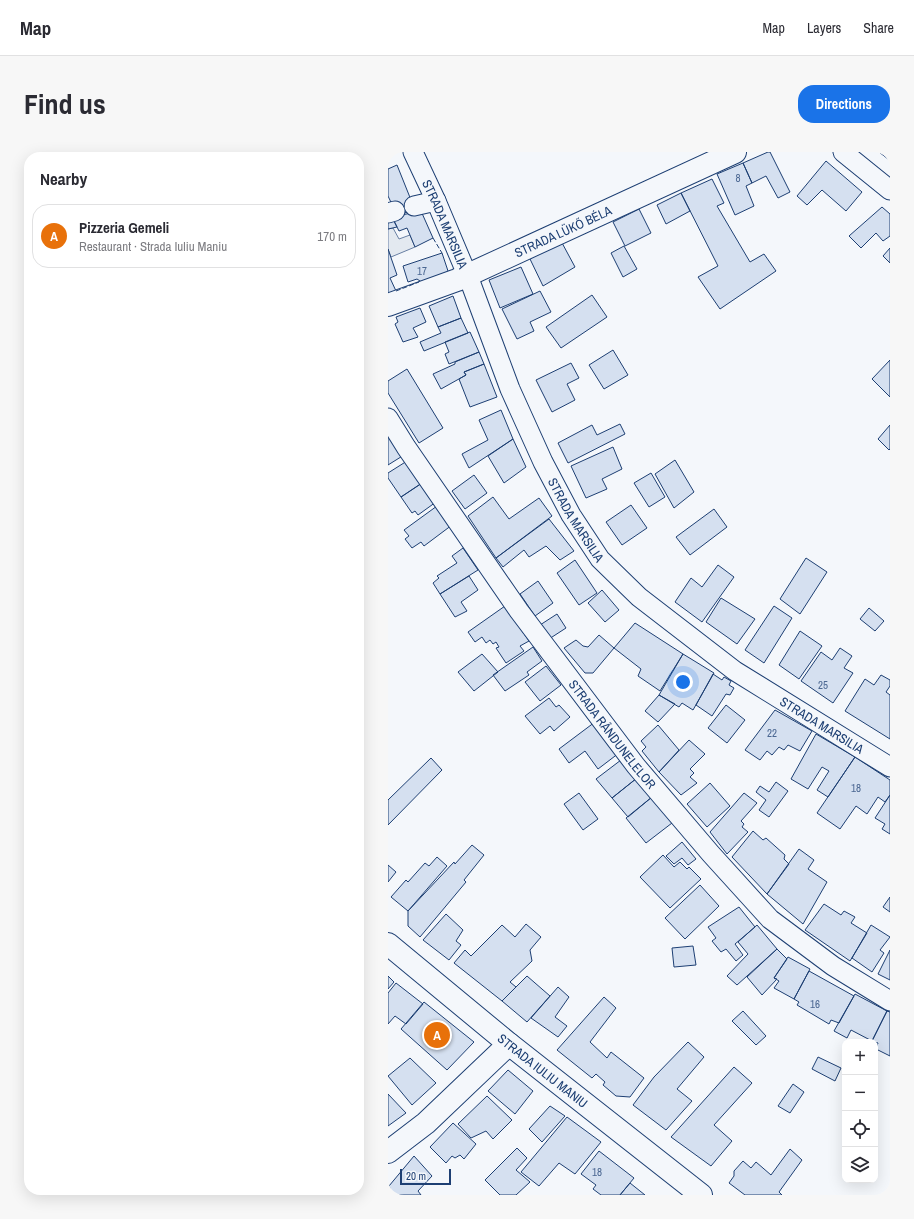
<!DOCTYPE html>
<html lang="en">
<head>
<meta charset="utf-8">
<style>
	:root { --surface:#fff; --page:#f7f7f7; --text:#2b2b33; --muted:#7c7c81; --line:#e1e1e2; --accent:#1a73e8 }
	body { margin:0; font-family:"Archivo Narrow",sans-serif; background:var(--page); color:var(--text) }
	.controls { position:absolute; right:12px; bottom:12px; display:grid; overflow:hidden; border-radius:8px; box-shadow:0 4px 16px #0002 }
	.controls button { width:36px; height:36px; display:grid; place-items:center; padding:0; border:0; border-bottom:1px solid var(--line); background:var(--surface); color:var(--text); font:20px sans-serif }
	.scale { position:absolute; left:12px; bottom:10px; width:51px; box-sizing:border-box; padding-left:4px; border:2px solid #1d3f73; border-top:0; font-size:11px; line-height:14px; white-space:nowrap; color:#1d3f73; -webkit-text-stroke:3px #f4f7fb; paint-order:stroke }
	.you { position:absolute; left:295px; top:530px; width:14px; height:14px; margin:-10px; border:3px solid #fff; border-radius:50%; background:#1a73e8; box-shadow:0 0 0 6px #1a73e833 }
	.badge { display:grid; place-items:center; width:26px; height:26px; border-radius:50%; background:var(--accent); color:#fff; font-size:13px; font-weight:700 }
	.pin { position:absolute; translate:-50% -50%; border:2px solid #fff; box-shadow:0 1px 4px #0006 }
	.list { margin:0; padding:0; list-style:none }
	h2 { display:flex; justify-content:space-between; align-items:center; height:52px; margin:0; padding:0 16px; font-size:17px }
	h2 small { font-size:13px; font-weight:400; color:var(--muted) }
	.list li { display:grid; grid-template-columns:26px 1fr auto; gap:12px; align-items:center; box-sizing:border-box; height:64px; margin:0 8px 8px; padding:0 8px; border:1px solid var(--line); border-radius:16px }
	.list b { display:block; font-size:15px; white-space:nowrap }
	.list p { margin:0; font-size:13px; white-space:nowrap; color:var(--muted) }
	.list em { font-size:13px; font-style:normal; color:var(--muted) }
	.icon { flex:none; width:22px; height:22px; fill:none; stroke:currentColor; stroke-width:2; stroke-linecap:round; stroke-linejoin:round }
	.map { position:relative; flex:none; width:502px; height:1043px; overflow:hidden; border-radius:16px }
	header { display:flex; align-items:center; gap:24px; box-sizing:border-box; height:56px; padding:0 20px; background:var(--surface); border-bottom:1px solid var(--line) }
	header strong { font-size:19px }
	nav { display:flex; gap:22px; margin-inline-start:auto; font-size:14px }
	.intro { display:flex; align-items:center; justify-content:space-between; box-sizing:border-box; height:96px; padding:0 24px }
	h1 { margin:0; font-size:28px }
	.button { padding:10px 18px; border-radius:16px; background:var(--accent); color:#fff; font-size:14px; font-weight:700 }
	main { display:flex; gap:24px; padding:0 24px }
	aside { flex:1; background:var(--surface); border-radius:16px; box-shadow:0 4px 16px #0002 }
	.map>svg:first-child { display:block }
	.green { fill:#e3e9f0; stroke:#687fa3 }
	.building { fill:#d5e0f0; stroke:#1d3f73 }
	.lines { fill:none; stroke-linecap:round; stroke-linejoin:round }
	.minor-casing { stroke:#1d3f73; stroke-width:21 }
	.major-casing { stroke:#1d3f73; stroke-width:24 }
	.minor { stroke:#f4f7fb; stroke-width:19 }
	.major { stroke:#f4f7fb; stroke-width:22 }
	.fence { stroke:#1d3f73; stroke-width:1; stroke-dasharray:5 2; stroke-linecap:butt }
	.labels { text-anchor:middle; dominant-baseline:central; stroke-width:3; stroke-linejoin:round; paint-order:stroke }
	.number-label { font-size:11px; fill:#4b6792 }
	.street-label { font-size:13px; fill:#1d3f73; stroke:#f4f7fb }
</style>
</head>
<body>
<header>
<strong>Map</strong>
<nav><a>Map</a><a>Layers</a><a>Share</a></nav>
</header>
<div class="intro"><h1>Find us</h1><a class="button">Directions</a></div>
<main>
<aside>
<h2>Nearby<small></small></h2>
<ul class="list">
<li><span class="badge" style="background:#e8710a">A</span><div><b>Pizzeria Gemeli</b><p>Restaurant · Strada Iuliu Maniu</p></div><em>170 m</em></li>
</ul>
</aside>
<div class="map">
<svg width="502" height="1043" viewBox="0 0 502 1043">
	<rect width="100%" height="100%" fill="#f4f7fb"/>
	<!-- green -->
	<path class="green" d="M 5,76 L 11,87 L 22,83 L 27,95 L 3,105 L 0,97 L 0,77 Z"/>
	<!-- building -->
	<path class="building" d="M 380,0 L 382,0 L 402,40 L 390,46 L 378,24 L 364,31 L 355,11 Z
		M 491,0 L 502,0 L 502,5 L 500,7 Z
		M 438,9 L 474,40 L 458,59 L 434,38 L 419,53 L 409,44 Z
		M 355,11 L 364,31 L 358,34 L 366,54 L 347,63 L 329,22 Z
		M 9,13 L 27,58 L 9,63 L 0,44 L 0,17 Z
		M 324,27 L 336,51 L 329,54 L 362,110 L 376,102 L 388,119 L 332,157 L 310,125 L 330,114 L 293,41 Z
		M 293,41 L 302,59 L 278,72 L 269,53 Z
		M 494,55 L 502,62 L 502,84 L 495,89 L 488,81 L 473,96 L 461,84 Z
		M 251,57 L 263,81 L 237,94 L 225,70 Z
		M 33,59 L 45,86 L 27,95 L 19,76 L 11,79 L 4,65 Z
		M 4,65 L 9,75 L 0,77 L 0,67 Z
		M 173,89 L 187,115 L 155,134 L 142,107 Z
		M 236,94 L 249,117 L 235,125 L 223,101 Z
		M 502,96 L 502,111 L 495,104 Z
		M 0,97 L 9,123 L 2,126 L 8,139 L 0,142 Z
		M 54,101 L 61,122 L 35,131 L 29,127 L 20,130 L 15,114 Z
		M 133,115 L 145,142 L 112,156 L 101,128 Z
		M 152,139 L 163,160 L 142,170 L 146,179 L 129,187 L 114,157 Z
		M 204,143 L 219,165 L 173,196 L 158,175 Z
		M 65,144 L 73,166 L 50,175 L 41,154 Z
		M 32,156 L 38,170 L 25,176 L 30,185 L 15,190 L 7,172 L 10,170 L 8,165 Z
		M 73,166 L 80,181 L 36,199 L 32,190 L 53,181 L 50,175 Z
		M 82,180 L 91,200 L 61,212 L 57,202 L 61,200 L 57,190 Z
		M 225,198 L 240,223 L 216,237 L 201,213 Z
		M 91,200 L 96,212 L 76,220 L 78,223 L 53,237 L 45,222 L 67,212 L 67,210 Z
		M 502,208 L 502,245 L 484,227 Z
		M 183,211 L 191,226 L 179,232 L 187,248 L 164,260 L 148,228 Z
		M 96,212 L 109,245 L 82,255 L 71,227 L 78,223 L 76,220 Z
		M 19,217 L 55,276 L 31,291 L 0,241 L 0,229 Z
		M 113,258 L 125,287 L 81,316 L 74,302 L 100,288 L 91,268 Z
		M 232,272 L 237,282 L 180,311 L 170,291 L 204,273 L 209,283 Z
		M 502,273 L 502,297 L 501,298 L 490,287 Z
		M 0,282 L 16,303 L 0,313 Z
		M 125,287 L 138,315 L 116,331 L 100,304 Z
		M 225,295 L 234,317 L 214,327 L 219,337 L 198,346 L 183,314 Z
		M 287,308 L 306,340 L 286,356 L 267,322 Z
		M 19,309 L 34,331 L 13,345 L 0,326 L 0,321 Z
		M 263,321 L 277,345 L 261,355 L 246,331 Z
		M 86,323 L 99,341 L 77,357 L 64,339 Z
		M 34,331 L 48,350 L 30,363 L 27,359 L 24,361 L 13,345 Z
		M 105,345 L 121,367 L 151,346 L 164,364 L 108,406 L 80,364 Z
		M 243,353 L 259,376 L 234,393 L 218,370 Z
		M 49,354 L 64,373 L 36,394 L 33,390 L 24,396 L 17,387 L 21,384 L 16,378 Z
		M 326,357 L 339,375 L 302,403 L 288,385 Z
		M 161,367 L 186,399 L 172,408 L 158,394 L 141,405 L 136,398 L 115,415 L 108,406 Z
		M 75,396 L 90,418 L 52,442 L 45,431 L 51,426 L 49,424 L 69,411 L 64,404 Z
		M 418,406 L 439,420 L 412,462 L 392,447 Z
		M 187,408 L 209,441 L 191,453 L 169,421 Z
		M 330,413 L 346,425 L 314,470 L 287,450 L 303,426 L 314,435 Z
		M 81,424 L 90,438 L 73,450 L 79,459 L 67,465 L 52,442 Z
		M 150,429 L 165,451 L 147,464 L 132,442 Z
		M 214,438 L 231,458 L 217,470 L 200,451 Z
		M 333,446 L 367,467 L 349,492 L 318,470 Z
		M 117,454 L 141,489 L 132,494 L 136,499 L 118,511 L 108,496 L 111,495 L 108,490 L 105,492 L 102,488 L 98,491 L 94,485 L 87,490 L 80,480 Z
		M 386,454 L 404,466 L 376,511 L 357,498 Z
		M 481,456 L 496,469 L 487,479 L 472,467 Z
		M 169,462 L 178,476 L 161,487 L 152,473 Z
		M 247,471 L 295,502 L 272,539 L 250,524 L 253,517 L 226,496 Z
		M 412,479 L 434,494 L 411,527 L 391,513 Z
		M 211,483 L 226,496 L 205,521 L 197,521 L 176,496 L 188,488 L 195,494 L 200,495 Z
		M 145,495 L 154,509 L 139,520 L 141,523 L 117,539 L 105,523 Z
		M 452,496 L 464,504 L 456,516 L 465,521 L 445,551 L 413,529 L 433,500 L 444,508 Z
		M 94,502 L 110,520 L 86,539 L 70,520 Z
		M 295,502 L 326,521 L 305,558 L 294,551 L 291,555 L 271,543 Z
		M 158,514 L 173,533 L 152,549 L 137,530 Z
		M 325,522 L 334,528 L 336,525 L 343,529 L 341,533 L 346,536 L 342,543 L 338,542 L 324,564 L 308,553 Z
		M 493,523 L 502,528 L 502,534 L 498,540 L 502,543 L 502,587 L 457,559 L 477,527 L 486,533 Z
		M 271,543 L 287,552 L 270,570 L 257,559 Z
		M 161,546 L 168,555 L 171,553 L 182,565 L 166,579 L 162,574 L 152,582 L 137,564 Z
		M 338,553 L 357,568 L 339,591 L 320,576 Z
		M 387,558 L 424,579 L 412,599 L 400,593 L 396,598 L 391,595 L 384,603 L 379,599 L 372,608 L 357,598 Z
		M 207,570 L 231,601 L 210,617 L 197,599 L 181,611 L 171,597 Z
		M 270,573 L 291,598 L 271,620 L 254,599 L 258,595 L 253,589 Z
		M 428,582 L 467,605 L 440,645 L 429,638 L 441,619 L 434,615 L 420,637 L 403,627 Z
		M 301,588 L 317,602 L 302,617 L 306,621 L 302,625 L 309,631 L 293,643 L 271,620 Z
		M 467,605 L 502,628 L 502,643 L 497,650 L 490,645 L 479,662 L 468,654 L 452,677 L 429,661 Z
		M 43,606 L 54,618 L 0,673 L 0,648 Z
		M 233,608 L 249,626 L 224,646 L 208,627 Z
		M 249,626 L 264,645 L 240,665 L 224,646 Z
		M 388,630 L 400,639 L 381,665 L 371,658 L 378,648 L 368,640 L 372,634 L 381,640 Z
		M 322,631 L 342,654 L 319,675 L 299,652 Z
		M 191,641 L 210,667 L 195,678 L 176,652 Z
		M 356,641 L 369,651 L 353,669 L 356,672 L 354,675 L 360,680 L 339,702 L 322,680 Z
		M 502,643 L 502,682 L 494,677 L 497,672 L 487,666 Z
		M 264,645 L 284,671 L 258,691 L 238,666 Z
		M 365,679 L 375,688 L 378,686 L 397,703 L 396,707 L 401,712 L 379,742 L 344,705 Z
		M 294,690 L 308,707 L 300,713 L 294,706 L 286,712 L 278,704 Z
		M 84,693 L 96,703 L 76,728 L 78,730 L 32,785 L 20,774 L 20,759 L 66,710 L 67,712 Z
		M 411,697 L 426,708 L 420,717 L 439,730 L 415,772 L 379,742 Z
		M 275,703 L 286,715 L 292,710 L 299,717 L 301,715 L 313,727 L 282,756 L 252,725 Z
		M 49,705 L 59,714 L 20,759 L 3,745 L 18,728 L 20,730 L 37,711 L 41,714 Z
		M 0,713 L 8,720 L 0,730 Z
		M 312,733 L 331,754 L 297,787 L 277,766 Z
		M 502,745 L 502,760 L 495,755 Z
		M 436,752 L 453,763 L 456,759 L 467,765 L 463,771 L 479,781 L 462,809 L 417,778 Z
		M 351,755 L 367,775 L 347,792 L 355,803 L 348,809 L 338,797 L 333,800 L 324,789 L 328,786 L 320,775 Z
		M 58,762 L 75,778 L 68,789 L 73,793 L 61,808 L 35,788 Z
		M 138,772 L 153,785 L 142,798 L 144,809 L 122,830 L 128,835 L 114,849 L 66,811 L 77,798 L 83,804 L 114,773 L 127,785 Z
		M 369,773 L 389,797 L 349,833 L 339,824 L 360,802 L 350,790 Z
		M 483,773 L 502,785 L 492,798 L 496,801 L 484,820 L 464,806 Z
		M 305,794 L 308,813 L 286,815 L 284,796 Z
		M 389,797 L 399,807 L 386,826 L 389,827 L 374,843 L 359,825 Z
		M 502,798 L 502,828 L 490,822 Z
		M 400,805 L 422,817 L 406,847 L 386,836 L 391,829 L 386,826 Z
		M 421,819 L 466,844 L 451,871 L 443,868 L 441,872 L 409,853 L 411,850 L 406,847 Z
		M 0,824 L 6,830 L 0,837 Z
		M 139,824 L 162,844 L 139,870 L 114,849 Z
		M 8,831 L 35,852 L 18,872 L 7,864 L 0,872 L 0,841 Z
		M 170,835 L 181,845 L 167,865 L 179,874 L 170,885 L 143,866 Z
		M 467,842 L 499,859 L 484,889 L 463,878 L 459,886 L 446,879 Z
		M 216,845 L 228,856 L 202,890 L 219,906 L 223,900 L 256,926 L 242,945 L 228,944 L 215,933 L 217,930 L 208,922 L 204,926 L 169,898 Z
		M 36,850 L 86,890 L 59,918 L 13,877 Z
		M 355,859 L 378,884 L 368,893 L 344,869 Z
		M 499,859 L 502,860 L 502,904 L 488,897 L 490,891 L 484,889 Z
		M 300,890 L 316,905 L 289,937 L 304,949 L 278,978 L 245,953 L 266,925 Z
		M 430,905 L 453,916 L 447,929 L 424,917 Z
		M 22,906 L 48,931 L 24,953 L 0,924 Z
		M 346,915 L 364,931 L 326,973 L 344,989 L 323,1014 L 283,985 Z
		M 120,918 L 145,939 L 127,962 L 100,939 Z
		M 405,932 L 416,940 L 402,961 L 390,954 Z
		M 0,942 L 18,961 L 0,974 Z
		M 99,944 L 124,968 L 105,987 L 98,979 L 83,986 L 70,972 Z
		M 162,954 L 177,964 L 154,990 L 141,977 Z
		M 179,965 L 213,990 L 187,1022 L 171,1011 L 151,1034 L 133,1020 Z
		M 65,971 L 88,992 L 76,1007 L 72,1003 L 67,1006 L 64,1004 L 58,1011 L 42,995 Z
		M 129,996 L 139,1006 L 128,1018 L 142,1030 L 128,1043 L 112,1043 L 97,1028 Z
		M 402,997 L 414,1008 L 391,1040 L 394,1043 L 357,1043 L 341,1031 L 346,1024 L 346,1019 L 355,1009 L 363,1016 L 368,1010 L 383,1023 Z
		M 211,999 L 246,1026 L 232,1043 L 213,1043 L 205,1037 L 208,1033 L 193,1022 Z
		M 26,1004 L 44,1024 L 30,1039 L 33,1043 L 5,1043 L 1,1034 Z
		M 242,1031 L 257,1043 L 232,1043 Z"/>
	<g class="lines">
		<!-- minor casing -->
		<g class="minor-casing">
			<g id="minor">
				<path id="s1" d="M 25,0 L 48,49 L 83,132 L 122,237 L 155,310 L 183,363 L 212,407 L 251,445 L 347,519 L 502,615"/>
				<path d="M 455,0 L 502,38"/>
				<path d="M 26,54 L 48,49"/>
				<path d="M 0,61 L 7,59"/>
				<path id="s2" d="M 0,266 L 18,295 L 131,459 L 248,614 L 323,702 L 382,767 L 445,814 L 502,849"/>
			</g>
		</g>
		<!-- major casing -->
		<g class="major-casing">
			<g id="major">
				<path id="s3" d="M 0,153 L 69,128 L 347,0"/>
				<path id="s4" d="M 0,792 L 121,892 L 313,1043"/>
				<path d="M 0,1000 L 38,971 L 121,892"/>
			</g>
		</g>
		<!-- minor -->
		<use href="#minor" class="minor"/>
		<!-- major -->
		<use href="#major" class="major"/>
		<!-- fence -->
		<path class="fence" d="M 45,86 L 54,101
			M 8,139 L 31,130"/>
	</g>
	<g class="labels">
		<!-- number labels -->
		<g class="number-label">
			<text x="350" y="26">8</text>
			<text x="34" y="119">17</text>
			<text x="435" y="533">25</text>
			<text x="384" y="581">22</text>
			<text x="468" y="636">18</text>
			<text x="427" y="852">16</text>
			<text x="209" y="1020">18</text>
		</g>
		<!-- street labels -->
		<g class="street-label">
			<text stroke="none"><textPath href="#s1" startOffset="79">STRADA MARSILIA</textPath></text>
			<text stroke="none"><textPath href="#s3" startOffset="190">STRADA LÜKŐ BÉLA</textPath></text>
			<text stroke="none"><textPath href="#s1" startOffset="403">STRADA MARSILIA</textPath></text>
			<text stroke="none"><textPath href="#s1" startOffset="727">STRADA MARSILIA</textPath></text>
			<text stroke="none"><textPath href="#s2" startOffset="388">STRADA RÂNDUNELELOR</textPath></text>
			<text stroke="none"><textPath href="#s4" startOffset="200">STRADA IULIU MANIU</textPath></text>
		</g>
	</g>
</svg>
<div class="controls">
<button>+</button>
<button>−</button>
<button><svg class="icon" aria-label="locate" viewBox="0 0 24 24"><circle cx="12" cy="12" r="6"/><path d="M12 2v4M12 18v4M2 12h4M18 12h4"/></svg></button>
<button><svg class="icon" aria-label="layers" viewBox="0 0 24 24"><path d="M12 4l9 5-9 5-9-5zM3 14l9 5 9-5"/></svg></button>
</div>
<div class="scale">20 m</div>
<div class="you"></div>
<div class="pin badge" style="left:49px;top:883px;background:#e8710a">A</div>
</div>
</main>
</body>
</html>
